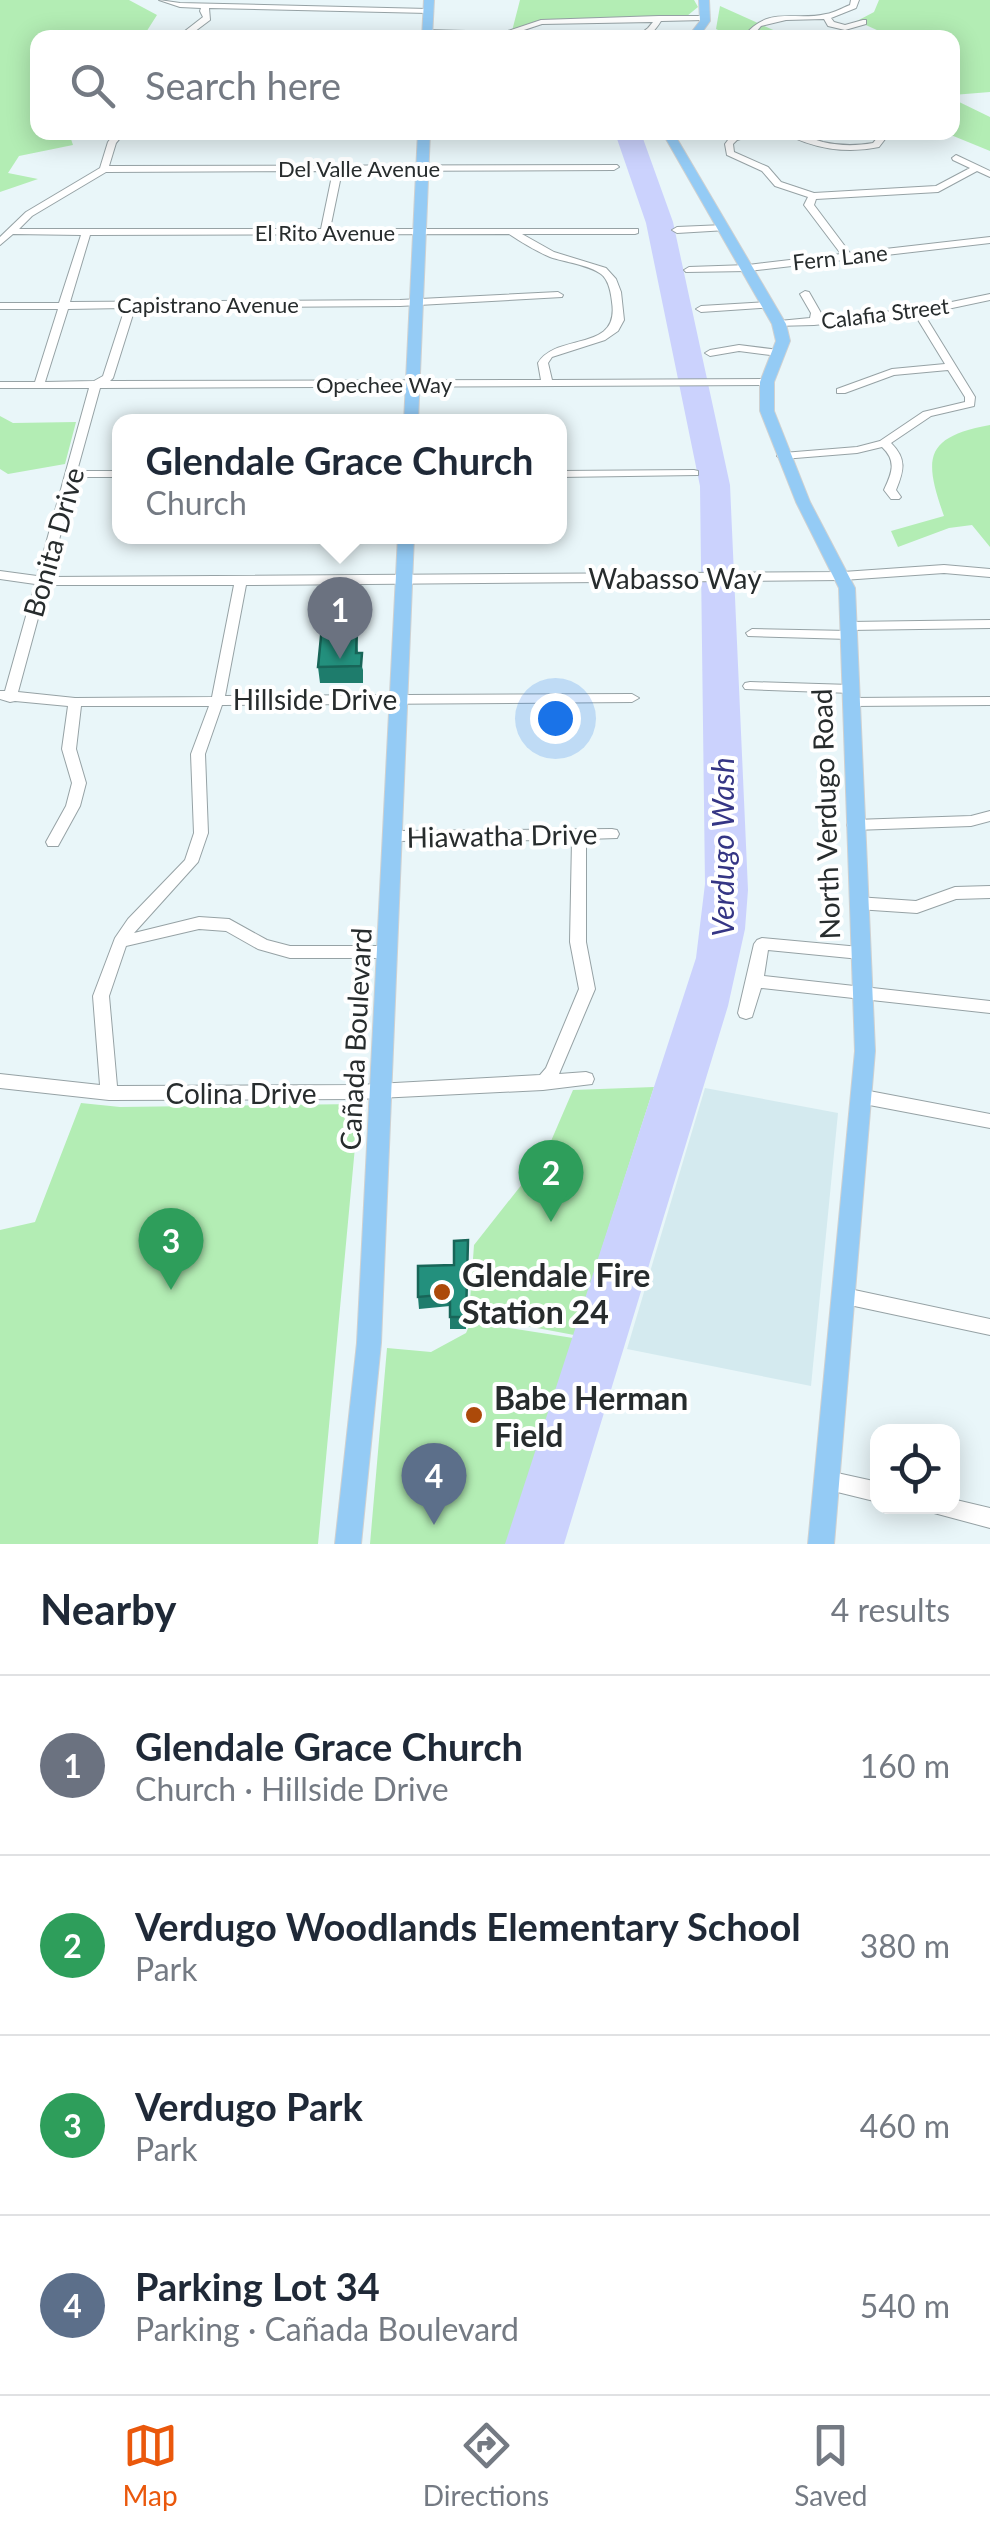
<!DOCTYPE html>
<html lang="en">
<head>
<meta charset="utf-8">
<style>
	:root { --surface:#fff; --page:#f6f6f7; --text:#1f2937; --muted:#747a83; --line:#e0e1e3; --accent:#ea580c }
	body { margin:0; font-family:Lato,sans-serif; background:var(--page); color:var(--text) }
	.controls { position:absolute; right:30px; bottom:30px; display:grid; overflow:hidden; border-radius:20px; box-shadow:0 5px 25px #0003 }
	.controls button { width:90px; height:90px; display:grid; place-items:center; padding:0; border:0; border-bottom:2px solid var(--line); background:var(--surface); color:var(--text); font:50px sans-serif }
	.you { position:absolute; left:555px; top:718px; width:35px; height:35px; margin:-25px; border:8px solid #fff; border-radius:50%; background:#1a73e8; box-shadow:0 0 0 15px #1a73e833 }
	.badge { display:grid; place-items:center; width:65px; height:65px; border-radius:50%; background:var(--accent); color:#fff; font-size:32px; font-weight:700 }
	.pin { position:absolute; translate:-50% -82px; filter:drop-shadow(0 2px 5px #0008) }
	.pin::after { content:''; position:absolute; top:52px; width:35px; height:30px; background:inherit; clip-path:polygon(0 0,100% 0,50% 100%) }
	.popup { position:absolute; left:112px; top:414px; width:455px; height:130px; box-sizing:border-box; display:grid; place-content:center; border-radius:20px; background:var(--surface); filter:drop-shadow(0 2px 8px #0005); font-size:32px; white-space:nowrap; color:var(--muted) }
	.popup b { font-size:38px; color:var(--text) }
	.popup::after { content:''; position:absolute; left:50%; top:100%; margin-left:-20px; border:20px solid transparent; border-top-color:var(--surface) }
	.list { margin:0; padding:0; list-style:none }
	h2 { display:flex; justify-content:space-between; align-items:center; height:130px; margin:0; padding:0 40px; font-size:42px }
	h2 small { font-size:32px; font-weight:400; color:var(--muted) }
	.list li { display:grid; grid-template-columns:65px 1fr auto; gap:30px; align-items:center; box-sizing:border-box; height:180px; padding:0 40px; border-top:2px solid var(--line) }
	.list b { display:block; font-size:38px; white-space:nowrap }
	.list p { margin:0; font-size:32px; white-space:nowrap; color:var(--muted) }
	.list em { font-size:32px; font-style:normal; color:var(--muted) }
	.icon { flex:none; width:55px; height:55px; fill:none; stroke:currentColor; stroke-width:2; stroke-linecap:round; stroke-linejoin:round }
	.map { position:relative; flex:none; width:990px; height:1544px; overflow:hidden }
	.search { position:absolute; background:var(--surface); box-shadow:0 5px 25px #0003; left:30px; right:30px; top:30px; height:110px; display:flex; align-items:center; gap:25px; box-sizing:border-box; padding:0 35px; border-radius:20px; color:var(--muted); font-size:38px }
	.sheet { height:850px; background:var(--surface) }
	nav { display:flex; justify-content:space-around; align-items:center; box-sizing:border-box; height:140px; border-top:2px solid var(--line); background:var(--surface); font-size:28px; color:var(--muted) }
	nav a { display:grid; justify-items:center; gap:5px }
	nav .on { color:var(--accent) }
	.map>svg:first-child { display:block }
	.built { fill:#d4eaef }
	.green { fill:#b3edb4 }
	.water { fill:#cbd2fd }
	.lines { fill:none; stroke-linecap:round; stroke-linejoin:round }
	.minor-casing { stroke:#96a2a5; stroke-width:2 }
	.major-casing { stroke:#cfd1d1; stroke-width:2 }
	.minor { fill:#fff; fill-rule:evenodd }
	.major { fill:#94cbf5; fill-rule:evenodd }
	.wall { fill:#1e7c6c }
	.building { fill:#23907d; stroke:#186558; stroke-width:2.5 }
	.poi-dot { fill:#ac4a0a; stroke:#fff; stroke-width:4 }
	.labels { text-anchor:middle; dominant-baseline:central; stroke-width:8; stroke-linejoin:round; paint-order:stroke }
	.far-street-label { font-size:22px; fill:#272c2d; stroke:#fff }
	.street-label { font-size:28px; fill:#272c2d; stroke:#fff }
	.water-label { font-size:30px; font-style:italic; fill:#353685; stroke:#fff }
	.near-poi-label { font-size:32px; font-weight:bold; fill:#272c2d; stroke:#fff; text-anchor:start }
</style>
</head>
<body>
<div class="map">
<svg width="990" height="1544" viewBox="0 0 990 1544">
	<rect width="100%" height="100%" fill="#e9f6f9"/>
	<!-- built -->
	<path class="built" d="M 705,1088 L 838,1113 L 811,1386 L 627,1349 Z"/>
	<!-- green -->
	<path class="green" d="M 0,0 L 129,0 L 157,15 L 143,37 L 38,38 L 38,132 L 69,133 L 73,145 L 19,156 L 8,173 L 38,179 L 0,192 Z
		M 520,0 L 694,0 L 698,7 L 687,16 L 548,20 L 527,24 L 512,31 Z
		M 879,0 L 990,0 L 990,92 L 953,95 L 952,38 L 734,38 L 716,29 L 720,6 L 780,33 L 833,31 L 838,37 L 879,31 L 857,21 L 874,12 Z
		M 953,99 L 990,117 L 990,151 L 946,133 L 952,132 Z
		M 0,416 L 13,423 L 76,422 L 65,464 L 8,474 L 0,469 Z
		M 990,425 L 990,547 L 972,525 L 949,528 L 898,547 L 891,531 L 944,516 C 923,457 925,437 990,425 Z
		M 654,1087 L 574,1335 L 469,1315 L 474,1245 L 545,1155 L 573,1090 Z
		M 81,1103 L 120,1107 L 359,1104 L 318,1544 L 0,1544 L 0,1230 L 35,1222 Z
		M 471,1322 L 573,1338 L 508,1544 L 370,1544 L 387,1348 L 431,1352 L 466,1333 Z"/>
	<!-- water -->
	<path class="water" d="M 615,133 L 641,133 L 673,222 L 730,485 L 748,890 L 745,929 L 728,1006 L 564,1544 L 505,1544 L 696,958 L 705,884 L 700,486 L 646,223 Z"/>
	<g class="lines">
		<!-- minor casing -->
		<g class="minor-casing">
			<path id="minor" d="M 159,0 L 180,3 L 428,9 L 432,11 L 428,13 L 209,8 L 210,20 L 186,38 L 176,38 L 203,17 L 200,11 L 201,8 L 180,7 Z
				M 851,0 L 859,0 L 856,8 L 831,18 L 834,22 L 845,25 L 863,20 L 866,20 L 866,24 L 845,30 L 828,26 L 824,19 L 786,20 L 761,26 L 751,38 L 742,38 C 770,4 792,22 826,14 C 834,13 842,8 850,5 Z
				M 659,16 L 705,16 L 709,18 L 705,20 L 661,21 C 654,32 649,38 635,38 L 648,28 L 653,22 L 542,24 L 506,36 L 427,34 L 423,32 L 427,30 L 505,32 L 541,20 Z
				M 116,132 L 125,132 L 116,143 L 109,166 L 617,165 L 619,167 L 614,170 L 342,171 L 330,229 L 638,229 L 638,233 L 635,234 L 522,234 L 554,252 L 606,268 L 616,279 L 621,292 L 624,320 L 618,331 L 605,340 L 552,357 L 548,363 L 552,380 L 767,379 L 772,382 L 767,385 L 100,388 L 77,471 L 120,471 L 120,477 L 76,477 L 49,577 L 843,572 L 944,565 L 990,569 L 990,577 L 944,573 L 843,580 L 246,585 L 225,696 L 632,694 L 639,698 L 632,702 L 222,705 L 205,754 L 208,833 L 198,862 L 134,933 L 199,917 L 229,919 L 267,940 L 290,946 L 387,946 L 392,948 L 395,952 L 392,956 L 387,958 L 290,958 L 258,949 L 226,931 L 199,929 L 126,946 L 109,996 L 117,1086 L 358,1085 L 540,1075 L 546,1068 L 579,989 L 570,942 L 572,840 L 392,841 L 387,840 L 385,836 L 387,832 L 392,831 L 612,829 L 617,830 L 619,834 L 617,838 L 586,839 L 586,942 L 595,989 L 559,1074 L 586,1072 L 592,1074 L 594,1079 L 592,1084 L 543,1090 L 358,1099 L 109,1100 L 0,1088 L 0,1074 L 100,1085 L 93,996 L 115,938 L 128,919 L 185,860 L 194,833 L 191,754 L 209,706 L 81,706 L 76,749 L 86,783 L 80,806 L 58,846 L 48,846 L 46,842 L 66,806 L 72,783 L 62,749 L 68,706 L 15,701 L 10,702 L 0,699 L 0,691 L 5,691 L 35,584 L 0,579 L 0,571 L 37,576 L 89,388 L 0,388 L 0,382 L 35,382 L 58,309 L 0,309 L 0,303 L 59,303 L 81,235 L 13,234 L 0,245 L 0,237 L 26,212 L 100,168 L 108,142 ZM 333,171 L 321,229 L 19,229 L 32,216 L 106,172 ZM 509,234 C 521,242 536,251 550,257 C 564,262 590,265 601,274 C 609,280 611,293 612,302 C 620,353 557,332 538,363 L 541,380 L 110,381 L 113,378 L 135,308 L 400,306 L 562,297 L 563,295 L 558,292 L 400,300 L 70,302 L 90,235 ZM 125,308 L 103,376 L 94,381 L 45,382 L 68,309 ZM 47,585 L 234,585 L 212,697 L 75,698 L 18,692 Z
				M 747,132 L 765,132 L 737,140 L 733,144 L 734,152 L 768,167 L 781,182 L 814,193 L 936,186 L 970,168 L 953,160 L 952,158 L 956,155 L 990,171 L 990,177 L 977,171 L 938,192 L 816,199 L 814,205 L 850,253 L 990,237 L 990,243 L 748,271 L 686,272 L 684,270 L 689,267 L 748,265 L 841,254 L 804,205 L 808,197 L 775,186 L 762,171 L 727,155 L 725,144 L 731,136 Z
				M 783,132 C 798,132 809,138 823,142 C 840,146 856,146 873,143 L 882,132 L 889,134 L 879,147 C 847,154 812,149 783,132 Z
				M 724,225 L 729,228 L 727,230 L 677,233 L 672,230 L 677,227 Z
				M 805,291 L 809,292 L 821,313 L 820,317 L 918,309 L 990,294 L 990,300 L 924,314 L 975,397 L 974,406 L 931,416 L 891,443 C 907,459 904,470 896,490 L 901,497 L 899,499 L 891,499 L 884,490 C 892,473 897,461 882,447 L 857,453 L 783,459 L 777,456 L 783,453 L 857,447 L 880,441 L 923,412 L 965,402 L 965,397 L 948,370 L 894,375 L 845,393 L 837,393 L 837,389 L 892,369 L 945,364 L 915,315 L 814,325 L 775,326 L 775,322 L 779,321 L 810,318 L 811,313 L 800,294 Z
				M 769,302 L 773,303 L 773,307 L 701,312 L 696,309 L 701,306 Z
				M 739,345 L 779,350 L 784,353 L 779,356 L 739,351 L 710,356 L 705,353 L 710,350 Z
				M 694,470 L 698,471 L 698,475 L 560,477 L 560,471 Z
				M 990,620 L 990,628 L 849,630 L 843,626 L 849,622 Z
				M 752,629 L 849,631 L 855,635 L 849,639 L 748,636 L 746,633 Z
				M 750,682 L 851,685 L 858,689 L 851,693 L 745,689 L 743,686 L 745,683 Z
				M 990,697 L 990,705 L 851,706 L 844,702 L 851,698 Z
				M 990,811 L 990,821 L 971,826 L 854,830 L 849,829 L 847,825 L 849,821 L 854,820 L 971,816 Z
				M 990,886 L 990,898 L 956,899 L 917,913 L 857,909 L 852,907 L 850,903 L 852,899 L 857,897 L 916,901 L 955,887 Z
				M 762,938 L 860,947 L 865,949 L 868,953 L 865,957 L 860,959 L 768,950 L 764,976 L 990,1001 L 990,1013 L 761,988 L 752,1017 L 746,1019 L 740,1017 L 738,1013 L 754,944 L 757,940 Z
				M 864,1090 L 990,1114 L 990,1128 L 864,1104 L 858,1102 L 856,1097 L 858,1092 Z
				M 845,1288 L 990,1319 L 990,1335 L 845,1304 L 839,1302 L 836,1296 L 839,1290 Z
				M 828,1471 L 878,1482 L 878,1502 L 821,1488 L 818,1481 L 821,1474 Z
				M 952,1499 L 990,1508 L 990,1528 L 934,1513 L 931,1506 L 952,1506 Z"/>
		</g>
		<!-- major casing -->
		<g class="major-casing">
			<path id="major" d="M 424,0 L 434,0 L 432,38 L 422,38 Z
				M 699,0 L 709,0 L 710,21 L 698,38 L 687,38 L 700,21 Z
				M 418,132 L 430,132 L 418,422 L 404,422 Z
				M 662,132 L 673,132 L 786,324 L 790,341 L 774,382 L 774,411 L 810,502 L 855,588 L 875,1051 L 834,1544 L 808,1544 L 855,1051 L 839,588 L 796,502 L 760,411 L 760,382 L 776,341 L 772,324 Z
				M 398,536 L 414,536 L 381,1343 L 361,1544 L 335,1544 L 357,1343 Z"/>
		</g>
		<!-- minor -->
		<use href="#minor" class="minor"/>
		<!-- major -->
		<use href="#major" class="major"/>
	</g>
	<!-- wall -->
	<path class="wall" d="M 355,606 L 358,653 L 363,670 L 363,683 L 320,683 L 318,667 Z
		M 468,1240 L 466,1329 L 450,1329 L 450,1306 L 419,1309 L 418,1297 L 454,1265 Z"/>
	<!-- building -->
	<path class="building" d="M 324,606 L 355,606 L 354,632 L 357,632 L 356,653 L 362,653 L 361,666 L 318,667 Z
		M 468,1240 L 466,1317 L 450,1317 L 450,1294 L 418,1297 L 418,1266 L 454,1265 L 454,1241 Z"/>
	<!-- markers -->
	<g class="poi-dot">
		<circle cx="442" cy="1292" r="10"/>
		<circle cx="474" cy="1415" r="10"/>
	</g>
	<g class="labels">
		<!-- far-street labels -->
		<g class="far-street-label">
			<text x="359" y="168">Del Valle Avenue</text>
			<text x="325" y="232">El Rito Avenue</text>
			<text transform="translate(840 257) rotate(-6)">Fern Lane</text>
			<text x="208" y="304">Capistrano Avenue</text>
			<text transform="translate(885 313) rotate(-7)">Calafia Street</text>
			<text x="384" y="384">Opechee Way</text>
		</g>
		<!-- street labels -->
		<g class="street-label">
			<text transform="translate(53 542) rotate(-74)">Bonita Drive</text>
			<text x="675" y="578">Wabasso Way</text>
			<text x="315" y="699">Hillside Drive</text>
			<text transform="translate(825 814) rotate(-92)">North Verdugo Road</text>
			<text transform="translate(502 835) rotate(-1)">Hiawatha Drive</text>
			<text transform="translate(355 1039) rotate(-87)">Cañada Boulevard</text>
			<text x="241" y="1093">Colina Drive</text>
		</g>
		<!-- water labels -->
		<g class="water-label">
			<text transform="translate(722 847) rotate(-90)">Verdugo Wash</text>
		</g>
		<!-- near-poi labels -->
		<g class="near-poi-label">
			<text x="462" y="1274">Glendale Fire<tspan x="462" dy="37">Station 24</tspan></text>
			<text x="494" y="1397">Babe Herman<tspan x="494" dy="37">Field</tspan></text>
		</g>
	</g>
</svg>
<div class="controls">
<button><svg class="icon" aria-label="locate" viewBox="0 0 24 24"><circle cx="12" cy="12" r="6"/><path d="M12 2v4M12 18v4M2 12h4M18 12h4"/></svg></button>
</div>
<div class="you"></div>
<div class="pin badge" style="left:340px;top:659px;background:#6b7280">1</div>
<div class="popup"><b>Glendale Grace Church</b>Church</div>
<div class="pin badge" style="left:551px;top:1222px;background:#2e9e5b">2</div>
<div class="pin badge" style="left:171px;top:1290px;background:#2e9e5b">3</div>
<div class="pin badge" style="left:434px;top:1525px;background:#5c6f8a">4</div>
<div class="search"><svg class="icon" aria-label="search" viewBox="0 0 24 24"><circle cx="10" cy="10" r="6"/><path d="M15 15l6 6"/></svg>Search here</div>
</div>
<section class="sheet">
<h2>Nearby<small>4 results</small></h2>
<ul class="list">
<li><span class="badge" style="background:#6b7280">1</span><div><b>Glendale Grace Church</b><p>Church · Hillside Drive</p></div><em>160 m</em></li>
<li><span class="badge" style="background:#2e9e5b">2</span><div><b>Verdugo Woodlands Elementary School</b><p>Park</p></div><em>380 m</em></li>
<li><span class="badge" style="background:#2e9e5b">3</span><div><b>Verdugo Park</b><p>Park</p></div><em>460 m</em></li>
<li><span class="badge" style="background:#5c6f8a">4</span><div><b>Parking Lot 34</b><p>Parking · Cañada Boulevard</p></div><em>540 m</em></li>
</ul>
</section>
<nav>
<a class="on"><svg class="icon" aria-label="map" viewBox="0 0 24 24"><path d="M3 6l6-2 6 2 6-2v14l-6 2-6-2-6 2zM9 4v14M15 6v14"/></svg>Map</a>
<a><svg class="icon" aria-label="directions" viewBox="0 0 24 24"><path d="M12 3l9 9-9 9-9-9zM9 14v-3h6M13 9l2 2-2 2"/></svg>Directions</a>
<a><svg class="icon" aria-label="saved" viewBox="0 0 24 24"><path d="M7 4h10v16l-5-4-5 4z"/></svg>Saved</a>
</nav>
</body>
</html>
